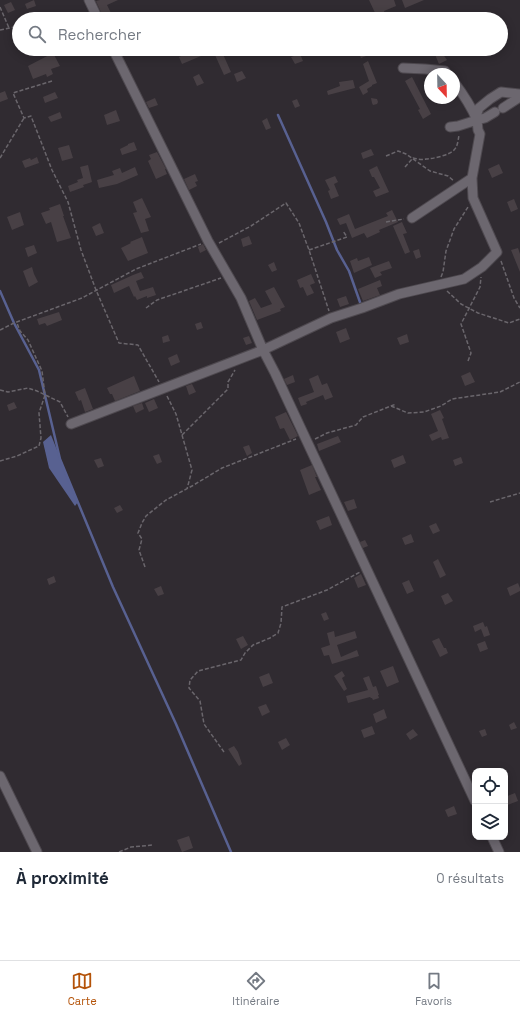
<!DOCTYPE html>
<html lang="fr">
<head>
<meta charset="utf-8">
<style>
	:root { --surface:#fff; --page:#f6f6f7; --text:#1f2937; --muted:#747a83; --line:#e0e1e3; --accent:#b45309 }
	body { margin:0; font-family:"Space Grotesk",sans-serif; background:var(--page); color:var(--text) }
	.controls { position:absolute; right:12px; bottom:12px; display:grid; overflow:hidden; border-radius:8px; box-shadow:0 2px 10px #0003 }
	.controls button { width:36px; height:36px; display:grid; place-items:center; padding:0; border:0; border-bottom:1px solid var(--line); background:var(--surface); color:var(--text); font:20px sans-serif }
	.compass { position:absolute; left:424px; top:68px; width:36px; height:36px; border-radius:50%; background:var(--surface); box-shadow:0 2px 10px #0003; rotate:158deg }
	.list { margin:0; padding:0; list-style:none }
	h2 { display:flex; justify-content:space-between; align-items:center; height:52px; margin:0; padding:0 16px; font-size:17px }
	h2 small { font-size:13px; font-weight:400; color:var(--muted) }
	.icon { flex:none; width:22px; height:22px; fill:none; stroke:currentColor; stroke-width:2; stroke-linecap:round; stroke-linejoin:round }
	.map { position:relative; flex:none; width:520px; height:852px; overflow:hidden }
	.search { position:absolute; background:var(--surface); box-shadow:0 2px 10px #0003; left:12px; right:12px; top:12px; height:44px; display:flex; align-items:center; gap:10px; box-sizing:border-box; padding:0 14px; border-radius:22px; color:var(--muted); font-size:15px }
	.sheet { height:108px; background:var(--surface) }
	nav { display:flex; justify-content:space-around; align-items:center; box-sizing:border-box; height:56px; border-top:1px solid var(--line); background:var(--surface); font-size:11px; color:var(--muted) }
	nav a { display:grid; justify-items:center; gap:2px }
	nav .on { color:var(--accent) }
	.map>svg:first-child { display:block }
	.water { fill:#586191 }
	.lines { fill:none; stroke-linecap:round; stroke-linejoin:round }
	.stream { stroke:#586191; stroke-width:2.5 }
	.building { fill:#484045 }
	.minor-casing { stroke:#4e494f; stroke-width:11 }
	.path { stroke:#6a666c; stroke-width:1.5; stroke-dasharray:4 2; stroke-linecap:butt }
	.minor { stroke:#6c676f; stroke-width:9 }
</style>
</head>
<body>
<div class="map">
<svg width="520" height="852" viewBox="0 0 520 852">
	<rect width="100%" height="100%" fill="#302b31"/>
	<!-- water -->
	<path class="water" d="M 51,435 L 78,502 L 75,506 L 49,468 L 43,442 Z"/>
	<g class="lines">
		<!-- stream -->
		<path class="stream" d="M 278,115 L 326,222 L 337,250 L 349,271 L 361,305
			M 0,291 L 14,323 L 39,370 L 60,459 L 113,587 L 176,724 L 231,852"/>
	</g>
	<!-- building -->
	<path class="building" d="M 34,0 L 36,6 L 27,9 L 25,4 Z
		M 100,0 L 118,0 L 107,5 L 114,19 L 104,19 L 96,1 Z
		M 369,0 L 394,0 L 396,6 L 384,11 L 385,14 L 377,17 Z
		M 402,0 L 424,0 L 405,8 Z
		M 11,2 L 15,10 L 8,13 L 4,5 Z
		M 125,49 L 142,49 L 129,56 Z
		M 196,49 L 214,49 L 214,50 L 201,55 L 201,56 L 182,64 L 179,57 Z
		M 357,49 L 384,49 L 361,58 Z
		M 440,50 L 447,60 L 439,64 L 434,52 Z
		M 222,52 L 231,72 L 224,75 L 215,55 Z
		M 53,53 L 60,66 L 51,69 L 53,74 L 47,77 L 46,74 L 33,79 L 28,66 Z
		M 300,54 L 303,61 L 295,64 L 291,57 Z
		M 368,61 L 377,83 L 372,85 L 372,86 L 367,89 L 368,92 L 363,95 L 359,87 L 369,81 L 363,64 Z
		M 242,71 L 246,78 L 237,82 L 234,74 Z
		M 199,74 L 204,83 L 197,86 L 193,77 Z
		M 412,77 L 431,114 L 423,119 L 418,110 L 420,109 L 405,81 Z
		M 353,80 L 355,88 L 328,95 L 327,91 L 340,86 L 339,82 Z
		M 5,91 L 8,99 L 0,102 L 0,93 Z
		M 55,92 L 58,98 L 45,103 L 43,97 Z
		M 155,98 L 158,105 L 149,108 L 146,102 Z
		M 371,98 L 377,99 L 378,102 L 377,104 L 373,105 L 372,103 Z
		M 297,99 L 300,106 L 295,108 L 292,101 Z
		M 116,110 L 120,121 L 107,125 L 104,115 Z
		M 60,112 L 62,118 L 51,122 L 48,117 Z
		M 267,118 L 271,128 L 266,130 L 262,121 Z
		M 134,142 L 137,150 L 122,155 L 120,149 L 128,145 L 128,144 Z
		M 69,145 L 73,158 L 62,161 L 58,148 Z
		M 371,149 L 374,155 L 363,159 L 361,153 Z
		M 157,152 L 166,169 L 165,169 L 167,174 L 156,179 L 148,161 L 151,159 L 149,155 Z
		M 37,157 L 39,163 L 25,168 L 22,161 L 30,158 L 31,160 Z
		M 499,164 L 503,173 L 492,178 L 488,169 Z
		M 88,165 L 92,182 L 83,185 L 84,187 L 70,192 L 68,186 L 78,182 L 77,180 L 83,178 L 80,167 Z
		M 377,166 L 389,192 L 376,197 L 373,191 L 380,188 L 374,177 L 372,177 L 369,170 Z
		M 135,167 L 138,175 L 117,184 L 99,188 L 97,180 L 114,175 L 112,171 L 120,168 L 122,173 Z
		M 195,174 L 198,181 L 195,182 L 197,186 L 189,190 L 184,179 Z
		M 335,176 L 338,182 L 334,184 L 339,196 L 331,199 L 328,191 L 330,190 L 325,180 Z
		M 142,198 L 151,217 L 145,219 L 149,231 L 141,233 L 133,213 L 137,212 L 133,202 Z
		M 514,199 L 518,209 L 511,212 L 507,202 Z
		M 60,204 L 64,216 L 63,216 L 71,238 L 57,242 L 51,222 L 46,224 L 41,213 L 50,210 L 49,208 Z
		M 392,210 L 398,222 L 379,230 L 380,232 L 367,238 L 364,233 L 352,238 L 346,223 L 340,225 L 337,219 L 349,214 L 355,229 L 388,216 L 386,213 Z
		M 20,212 L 24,225 L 12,230 L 7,217 Z
		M 402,222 L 407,233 L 403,234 L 410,252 L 405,254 L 393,226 Z
		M 100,223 L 104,233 L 96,236 L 92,227 Z
		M 249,236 L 252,244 L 243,247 L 241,239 Z
		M 142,237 L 148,253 L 128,261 L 121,248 L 131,243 L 130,242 Z
		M 203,244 L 206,250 L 200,253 L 198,247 Z
		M 34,245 L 37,253 L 28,257 L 25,248 Z
		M 518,248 L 520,254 L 520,272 L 511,250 Z
		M 419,249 L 421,257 L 416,259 L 413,251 Z
		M 369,257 L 372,265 L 354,273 L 350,261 L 357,258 L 358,261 Z
		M 389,261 L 392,268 L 380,272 L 382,275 L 375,278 L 370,268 Z
		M 274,262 L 277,270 L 272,272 L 268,265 Z
		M 32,267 L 34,274 L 38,282 L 29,287 L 23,271 Z
		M 141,272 L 144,278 L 136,281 L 140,291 L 153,287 L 156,295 L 147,298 L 147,296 L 137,300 L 135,296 L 134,297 L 129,286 L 114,293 L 111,285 L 133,275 Z
		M 311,274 L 315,283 L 310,285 L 314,293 L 307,296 L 303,287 L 300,288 L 297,280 Z
		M 380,280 L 382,286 L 377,288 L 380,295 L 363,301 L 358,289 Z
		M 274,287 L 285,307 L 280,309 L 281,311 L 257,320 L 249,301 L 255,298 L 261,308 L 272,304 L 265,291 Z
		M 346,296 L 349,304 L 340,307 L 337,299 Z
		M 59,312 L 62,320 L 47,326 L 45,323 L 39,325 L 37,319 Z
		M 201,322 L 203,328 L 197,330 L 195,324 Z
		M 346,328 L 350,339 L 340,343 L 336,332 Z
		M 407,334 L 409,342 L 400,345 L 397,338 Z
		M 168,335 L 170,341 L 163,343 L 162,337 Z
		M 249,336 L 252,343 L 246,345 L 243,338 Z
		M 177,354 L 180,362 L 171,366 L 168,358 Z
		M 470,372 L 475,382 L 465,386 L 461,376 Z
		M 293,375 L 295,382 L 287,385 L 284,379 Z
		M 318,375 L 322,385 L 327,383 L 333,397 L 325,400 L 323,395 L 306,402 L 307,404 L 301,406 L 298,398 L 314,392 L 309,379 Z
		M 134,376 L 140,391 L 115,401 L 112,394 L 110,394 L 107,388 Z
		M 192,384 L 196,392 L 189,395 L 186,386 Z
		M 85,388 L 93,409 L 85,412 L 81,400 L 79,401 L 75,392 Z
		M 154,399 L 158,408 L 149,412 L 145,403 Z
		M 14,402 L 17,408 L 9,411 L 7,405 Z
		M 142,403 L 144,409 L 136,413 L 133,406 Z
		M 440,410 L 444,418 L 442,419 L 449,438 L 442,440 L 441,437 L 432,441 L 429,435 L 438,431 L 431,414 Z
		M 286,412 L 298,436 L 290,440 L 284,428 L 280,429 L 275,417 Z
		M 338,436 L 341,442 L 319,451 L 317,444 Z
		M 249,445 L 252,453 L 247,456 L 243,447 Z
		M 159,454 L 162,462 L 157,464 L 153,456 Z
		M 403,455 L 406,463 L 394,468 L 391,460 Z
		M 461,457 L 463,463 L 455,466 L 453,460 Z
		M 101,458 L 104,466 L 98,468 L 94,460 Z
		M 312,465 L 317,477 L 315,477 L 321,490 L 309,495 L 300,470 Z
		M 354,499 L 357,508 L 348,511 L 344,502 Z
		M 120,505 L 123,510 L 117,513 L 114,508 Z
		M 329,516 L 332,525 L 320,530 L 316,521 Z
		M 436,523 L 440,531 L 433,534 L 429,526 Z
		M 411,534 L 414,542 L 405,545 L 402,538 Z
		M 365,540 L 368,546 L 363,548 L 360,542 Z
		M 438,559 L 446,575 L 440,578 L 433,562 Z
		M 361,574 L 366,585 L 358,588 L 354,578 Z
		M 54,576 L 56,582 L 49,585 L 47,579 Z
		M 409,580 L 414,591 L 407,594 L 402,583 Z
		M 518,583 L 520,588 L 520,591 L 510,596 L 507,588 Z
		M 161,586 L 164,594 L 158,596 L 154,589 Z
		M 448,593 L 453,601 L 445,605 L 441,596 Z
		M 326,612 L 329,619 L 324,621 L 321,614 Z
		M 483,622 L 485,627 L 487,626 L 490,635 L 484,637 L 481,629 L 475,632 L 473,626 Z
		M 334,631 L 335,637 L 355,631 L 357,638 L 337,645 L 341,657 L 357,650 L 359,656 L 332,664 L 329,655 L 324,656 L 321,648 L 330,645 L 327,633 Z
		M 243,636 L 248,645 L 241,649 L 236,639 Z
		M 439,638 L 444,648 L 446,648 L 448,653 L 440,657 L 432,641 Z
		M 485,641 L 488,649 L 480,652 L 477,644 Z
		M 393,666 L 399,682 L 387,687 L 380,671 Z
		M 342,671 L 345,676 L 342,678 L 347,689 L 344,691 L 334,676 Z
		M 269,673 L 273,683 L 263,687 L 259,677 Z
		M 369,676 L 373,687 L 376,686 L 379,695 L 378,695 L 379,698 L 373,700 L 372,698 L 371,698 L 370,697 L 348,703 L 346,696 L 368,690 L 363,678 Z
		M 266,704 L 270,712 L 262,716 L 258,707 Z
		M 384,709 L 387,718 L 376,723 L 373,714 Z
		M 514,722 L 517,728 L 511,730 L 509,725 Z
		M 372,726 L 375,734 L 364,738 L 361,730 Z
		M 413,729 L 418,735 L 410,740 L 406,734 Z
		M 485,729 L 487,735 L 482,737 L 479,731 Z
		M 286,738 L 290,745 L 282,750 L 278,742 Z
		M 234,746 L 238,752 L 242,764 L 239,766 L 228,749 Z
		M 515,793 L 518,801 L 505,806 L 505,797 Z
		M 454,806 L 457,814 L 448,817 L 445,810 Z
		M 189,836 L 193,848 L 182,852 L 177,840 Z"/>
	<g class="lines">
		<!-- minor casing -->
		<g class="minor-casing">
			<path id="minor" d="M 89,0 L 98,19
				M 113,49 L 208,241 L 241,298 L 263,350 L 275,373 L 475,801
				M 403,68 L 425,69 L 445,71 L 447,74
				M 503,108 L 520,97
				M 476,116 L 479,108 L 490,99 L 501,92 L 520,94
				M 450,127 L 458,126 L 477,120 C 471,106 463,94 454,82
				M 412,218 L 472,178
				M 71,424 L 263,350 L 331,318 L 362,308 L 399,294 L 464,279 L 482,267 L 497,252 L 473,198 L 472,178 L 480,134 L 478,130 L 477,120 L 485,118 L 495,112
				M 0,776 L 37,852
				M 492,837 L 499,852"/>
		</g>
		<!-- path -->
		<path class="path" d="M 0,7 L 9,28
			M 0,30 L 19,26
			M 52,81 L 13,93 L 24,118 L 31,116 L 52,170 L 68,202 L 81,250 L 96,290 L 119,343 L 138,345 L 159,382
			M 386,156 L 398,151 L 406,154 L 430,171 L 448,176 L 454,181
			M 0,158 L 24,118
			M 405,167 L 413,158 C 417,159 422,160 426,159 C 432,159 450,155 454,150 C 458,146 458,140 459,135
			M 386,222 L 404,219
			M 219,243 L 251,226 L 286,203 L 299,223 L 309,250 L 329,311
			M 309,250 L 347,237 L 343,231
			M 501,261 L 514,298 L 520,308
			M 441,277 L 443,272 L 446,251 L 454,229 L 468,207
			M 447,291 L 461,304 L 478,313 L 509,323 L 520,319
			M 146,308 L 157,300 L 221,278
			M 0,330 L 14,323 L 82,298 L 136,269 L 201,244
			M 468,361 L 471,353 L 461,324 L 480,287 L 481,277
			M 0,390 L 8,392 L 28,388 L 37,391 L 60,402 L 68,417
			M 167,396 L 176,414 L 192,470 L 187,489
			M 391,406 L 408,413 L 424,412 L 441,406 L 452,399 L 500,392 L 520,382
			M 182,435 L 228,389 L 228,382 L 235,370
			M 315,439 L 327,433 L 356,425 L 363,417 L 396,404
			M 0,461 L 17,456 L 39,446 L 41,438 L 39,413 L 45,395 L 42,371 L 28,340 L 20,331 L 17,323
			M 490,502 L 520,493
			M 145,567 L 139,550 L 142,539 L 138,533 L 142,523 L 146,516 L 166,500 L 192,486 L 222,468 L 296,439
			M 224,752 L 204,724 L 200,701 L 189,688 L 190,680 L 198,671 L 241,660 L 245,653 L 253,645 L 270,638 L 278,633 L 281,623 L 282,607 L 327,590 L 360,572
			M 119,852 L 131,847 L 153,845"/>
		<!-- minor -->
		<use href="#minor" class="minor"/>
	</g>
</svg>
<div class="controls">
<button><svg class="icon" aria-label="locate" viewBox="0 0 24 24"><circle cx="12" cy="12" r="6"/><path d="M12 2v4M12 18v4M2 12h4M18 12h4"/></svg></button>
<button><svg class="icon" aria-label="layers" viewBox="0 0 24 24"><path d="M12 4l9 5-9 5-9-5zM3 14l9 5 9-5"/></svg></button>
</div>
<svg class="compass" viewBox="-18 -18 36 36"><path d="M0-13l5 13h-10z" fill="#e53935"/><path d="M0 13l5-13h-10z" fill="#747a83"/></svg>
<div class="search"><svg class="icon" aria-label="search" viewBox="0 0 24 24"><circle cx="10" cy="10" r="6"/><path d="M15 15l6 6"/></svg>Rechercher</div>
</div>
<section class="sheet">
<h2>À proximité<small>0 résultats</small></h2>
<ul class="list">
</ul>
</section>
<nav>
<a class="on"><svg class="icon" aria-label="map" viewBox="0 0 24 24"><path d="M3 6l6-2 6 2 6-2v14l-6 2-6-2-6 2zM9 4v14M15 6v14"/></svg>Carte</a>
<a><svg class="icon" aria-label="directions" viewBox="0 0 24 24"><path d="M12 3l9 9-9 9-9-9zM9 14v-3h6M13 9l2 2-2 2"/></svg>Itinéraire</a>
<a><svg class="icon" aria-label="saved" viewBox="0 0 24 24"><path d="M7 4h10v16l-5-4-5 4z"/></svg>Favoris</a>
</nav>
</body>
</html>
